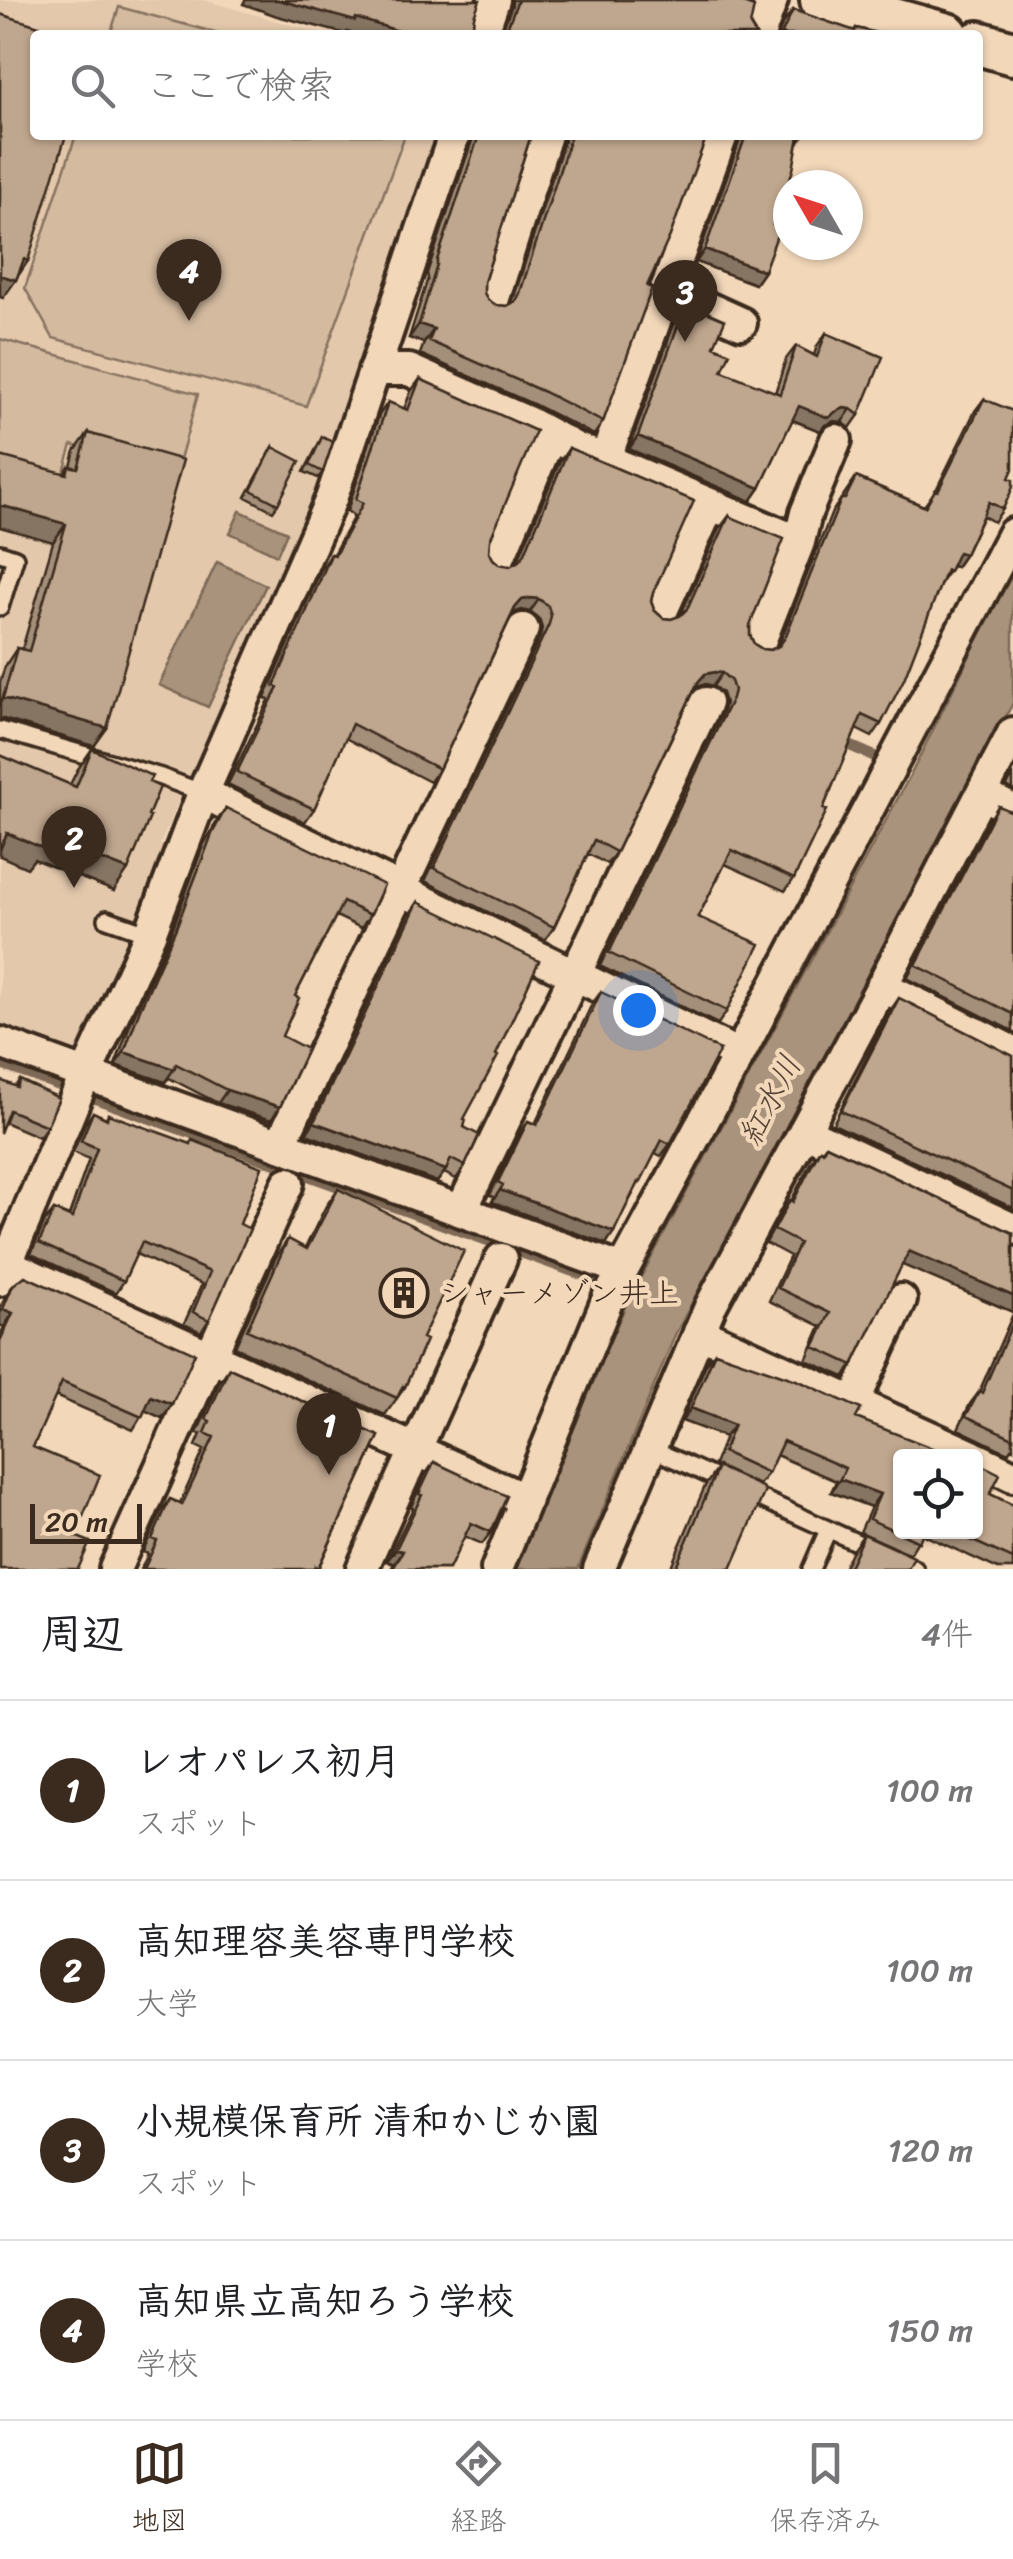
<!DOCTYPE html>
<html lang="ja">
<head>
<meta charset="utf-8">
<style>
	:root { --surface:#fff; --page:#f6f6f6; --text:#202124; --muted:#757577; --line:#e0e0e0; --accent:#3b2a1e }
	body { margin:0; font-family:Sriracha,"Klee One",sans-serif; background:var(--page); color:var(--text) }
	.controls { position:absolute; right:30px; bottom:30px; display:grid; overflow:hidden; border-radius:10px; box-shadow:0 2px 8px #0004 }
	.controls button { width:90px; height:90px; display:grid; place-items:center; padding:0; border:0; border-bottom:2px solid var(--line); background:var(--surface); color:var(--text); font:50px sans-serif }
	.compass { position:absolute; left:773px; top:170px; width:90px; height:90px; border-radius:50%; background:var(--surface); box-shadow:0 2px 8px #0004; rotate:309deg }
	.scale { position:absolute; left:30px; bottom:25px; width:112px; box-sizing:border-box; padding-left:10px; border:5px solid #3b2a1e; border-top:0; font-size:28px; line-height:35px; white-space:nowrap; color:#3b2a1e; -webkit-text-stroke:8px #f2d7b9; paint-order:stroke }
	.you { position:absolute; left:638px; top:1010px; width:35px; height:35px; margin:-25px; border:8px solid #fff; border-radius:50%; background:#1a73e8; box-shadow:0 0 0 15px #1a73e833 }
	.badge { display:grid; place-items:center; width:65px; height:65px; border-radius:50%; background:var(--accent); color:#fff; font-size:32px; font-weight:700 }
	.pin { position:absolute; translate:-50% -82px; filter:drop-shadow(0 2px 5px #0008) }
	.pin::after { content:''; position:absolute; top:52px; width:35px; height:30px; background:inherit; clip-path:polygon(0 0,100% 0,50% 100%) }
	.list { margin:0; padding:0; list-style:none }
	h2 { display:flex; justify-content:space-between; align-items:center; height:130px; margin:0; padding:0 40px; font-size:42px }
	h2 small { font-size:32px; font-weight:400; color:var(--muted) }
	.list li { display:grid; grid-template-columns:65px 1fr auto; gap:30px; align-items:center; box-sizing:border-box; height:180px; padding:0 40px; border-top:2px solid var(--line) }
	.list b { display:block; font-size:38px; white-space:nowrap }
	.list p { margin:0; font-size:32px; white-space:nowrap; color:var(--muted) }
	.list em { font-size:32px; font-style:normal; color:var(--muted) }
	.icon { flex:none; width:55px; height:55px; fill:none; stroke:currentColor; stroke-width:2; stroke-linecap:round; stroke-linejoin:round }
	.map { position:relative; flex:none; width:1013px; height:1569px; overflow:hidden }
	.search { position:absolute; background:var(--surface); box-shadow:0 2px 8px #0004; left:30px; right:30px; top:30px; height:110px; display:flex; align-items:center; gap:25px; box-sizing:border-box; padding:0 35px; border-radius:10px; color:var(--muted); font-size:38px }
	.sheet { height:850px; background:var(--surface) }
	nav { display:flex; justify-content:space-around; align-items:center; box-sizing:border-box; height:140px; border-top:2px solid var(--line); background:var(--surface); font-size:28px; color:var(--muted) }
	nav a { display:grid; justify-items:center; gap:5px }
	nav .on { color:var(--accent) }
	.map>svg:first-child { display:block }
	.built { fill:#e3c8ac }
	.green { fill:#d4bba0; stroke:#88725f; stroke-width:2.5 }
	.water { fill:#a9937c; stroke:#7d6956; stroke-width:2.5 }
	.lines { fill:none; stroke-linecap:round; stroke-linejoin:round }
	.stream { stroke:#7d6956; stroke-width:11 }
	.lane-casing { stroke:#3b2a1e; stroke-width:22 }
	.street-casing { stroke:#3b2a1e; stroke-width:38 }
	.secondary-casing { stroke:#3b2a1e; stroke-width:50 }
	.lane { stroke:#f2d7b9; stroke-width:15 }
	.street { stroke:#f2d7b9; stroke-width:30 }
	.secondary { stroke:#f2d7b9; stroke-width:42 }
	.wall { fill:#a48f7a; stroke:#3b2a1e; stroke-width:2.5 }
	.shaded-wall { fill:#867463; stroke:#3b2a1e; stroke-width:2.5 }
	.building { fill:#bfa68e; stroke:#3b2a1e; stroke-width:2.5 }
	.labels { text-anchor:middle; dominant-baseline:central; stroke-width:8; stroke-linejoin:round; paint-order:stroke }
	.poi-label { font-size:30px; fill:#3b2a1e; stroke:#f2d7b9; text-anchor:start }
	.water-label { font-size:32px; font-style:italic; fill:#564436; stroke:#f2d7b9 }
</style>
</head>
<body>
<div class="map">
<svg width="1013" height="1569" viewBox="0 0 1013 1569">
	<rect width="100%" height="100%" fill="#f2d7b9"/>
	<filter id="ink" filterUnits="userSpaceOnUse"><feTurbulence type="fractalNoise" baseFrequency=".01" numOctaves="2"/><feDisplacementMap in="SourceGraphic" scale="20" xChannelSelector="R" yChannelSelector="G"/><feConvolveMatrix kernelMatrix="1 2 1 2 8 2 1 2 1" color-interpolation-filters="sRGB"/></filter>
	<g filter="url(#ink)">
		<!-- built -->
		<path class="built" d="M 0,0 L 203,0 L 327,35 L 35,35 L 35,135 L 443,135 L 313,508 L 310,508 L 160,844 L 164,847 L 79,1060 L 0,1033 Z"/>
		<!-- green -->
		<path class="green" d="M 119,7 L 225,35 L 110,35 Z
			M 76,135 L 405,135 L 306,406 L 53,338 L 25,288 Z
			M 0,339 L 198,394 L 176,474 L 72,445 L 61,482 L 0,465 Z"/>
		<!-- water -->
		<path class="water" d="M 240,511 L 287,532 L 277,555 L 230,533 Z
			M 217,562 L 266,585 L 208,707 L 159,685 Z
			M 1013,569 L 1013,703 L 676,1333 L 578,1569 L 516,1569 L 599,1364 L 626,1305 L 913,770 Z"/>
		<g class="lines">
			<!-- stream -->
			<path class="stream" d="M 837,740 L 876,757
				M 0,1064 L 605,1283"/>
			<!-- lane casing -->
			<g class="lane-casing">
				<path id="lane" d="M 0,553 L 15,558 L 0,607
					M 0,730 L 161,777 L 203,793
					M 107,919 L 150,934
					M 650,1448 L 915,1569
					M 811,1569 L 828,1530"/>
			</g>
			<!-- street casing -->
			<g class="street-casing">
				<path id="street" d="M 482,35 L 494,0
					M 759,35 L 772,0
					M 666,289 L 741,323
					M 493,301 L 546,135
					M 374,370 L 409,370 L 527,422 L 575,448 L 626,468 L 799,542 L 759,644
					M 605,460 L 722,135
					M 799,542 L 806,513 L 836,440
					M 498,560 L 542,455 L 552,436
					M 661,613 L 710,504
					M 203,793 L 739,1055
					M 982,794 L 1013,810
					M 882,986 L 1013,1052
					M 0,1043 L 623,1270
					M 804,1131 L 1013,1229
					M 280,1145 L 523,629
					M 461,1211 L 706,703
					M 0,1261 L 526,1500
					M 0,1280 L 81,1085 L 150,934 L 203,793 L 331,499 L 454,135
					M 699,1332 L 972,1456
					M 854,1402 L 901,1300
					M 976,1458 L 1013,1476
					M 115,1569 L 288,1183
					M 362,1569 L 501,1259
					M 497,1569 L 609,1296 L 739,1055 L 1013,534
					M 599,1569 L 710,1307 L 882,986 L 1013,733"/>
			</g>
			<!-- secondary casing -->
			<g class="secondary-casing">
				<path id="secondary" d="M 822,0 L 947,35
					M 978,43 L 1013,53"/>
			</g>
			<!-- lane -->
			<use href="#lane" class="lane"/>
			<!-- street -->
			<use href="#street" class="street"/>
			<!-- secondary -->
			<use href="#secondary" class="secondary"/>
		</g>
		<!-- wall -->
		<path class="wall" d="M 512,0 L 735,0 L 756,35 L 500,35 L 512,5 Z
			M 793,10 L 854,31 L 856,28 L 885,35 L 778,35 L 783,23 Z
			M 471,135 L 531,135 L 484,282 L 484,293 L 488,300 L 496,305 L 507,306 L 512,303 L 564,141 L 564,135 L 707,135 L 647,286 L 603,422 L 594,435 L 535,405 L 420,354 L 424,343 L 409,338 L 428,278 L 427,273 L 472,141 Z
			M 740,135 L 804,135 L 797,145 L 773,225 L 764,271 L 755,284 L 696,262 L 740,140 Z
			M 686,303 L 714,346 L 722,371 L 775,393 L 786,359 L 796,346 L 814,355 L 817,346 L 826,333 L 859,415 L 850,428 L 842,422 L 834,421 L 825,425 L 820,431 L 792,420 L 760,488 L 751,501 L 629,449 L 677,316 Z
			M 420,379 L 490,540 L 489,551 L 493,559 L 499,564 L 510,566 L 517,562 L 560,461 L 569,448 L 653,593 L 651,601 L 654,610 L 663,618 L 671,619 L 680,616 L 720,528 L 729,516 L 750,625 L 750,635 L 754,644 L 762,649 L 770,650 L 778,647 L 832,512 L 856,477 L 924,506 L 936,490 L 975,411 L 984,399 L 1009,478 L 1003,509 L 994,522 L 983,516 L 965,554 L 956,567 L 952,566 L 942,581 L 881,724 L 872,737 L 856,729 L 794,879 L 785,891 L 725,864 L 698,917 L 727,1011 L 718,1024 L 600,966 L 723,711 L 725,703 L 722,693 L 713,686 L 706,684 L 696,687 L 616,852 L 607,864 L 588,854 L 554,927 L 545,940 L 425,881 L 540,637 L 542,628 L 539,619 L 530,612 L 522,610 L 513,613 L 439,769 L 430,782 L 345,738 L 314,809 L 305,822 L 228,784 L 269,700 L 265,698 L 321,570 L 331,554 L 333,554 L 354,516 L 347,511 L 379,415 L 388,402 L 404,409 L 411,391 Z
			M 88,433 L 107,728 L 94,746 L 0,718 L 0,683 L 5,666 L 17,648 L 22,649 L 53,542 L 64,474 L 69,466 L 71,466 L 75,451 Z
			M 322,437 L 323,472 L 318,478 L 304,472 Z
			M 273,447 L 278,504 L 273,511 L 246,497 Z
			M 92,749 L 114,891 L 34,859 L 27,868 L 78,769 Z
			M 1013,774 L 1013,790 L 1007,786 Z
			M 998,806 L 1013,812 L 1013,1031 L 907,978 L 990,819 Z
			M 226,808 L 370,915 L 361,928 L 336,916 L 295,996 L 282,1036 L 271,1120 L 218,1103 L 169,1078 L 165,1082 L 115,1065 L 131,1022 L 168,941 L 203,846 L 217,821 Z
			M 418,902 L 464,1119 L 465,1166 L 456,1179 L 444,1173 L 437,1182 L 306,1134 L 409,915 Z
			M 601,992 L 670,1144 L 661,1156 L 655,1153 L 606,1244 L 492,1202 L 494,1197 L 490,1195 L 520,1133 L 528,1121 L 535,1124 L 592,1004 Z
			M 899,998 L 1013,1056 L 1013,1208 L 833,1124 L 890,1011 Z
			M 20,1080 L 47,1126 L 39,1137 L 4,1122 L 15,1086 Z
			M 93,1112 L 106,1118 L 108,1114 L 240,1224 L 209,1320 L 201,1332 L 184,1324 L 202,1284 L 136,1254 L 124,1281 L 116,1293 L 31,1254 L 45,1221 L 54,1210 L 69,1216 L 89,1159 L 73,1152 L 85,1124 Z
			M 826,1145 L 1013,1233 L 1013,1312 L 902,1264 L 853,1365 L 844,1377 L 806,1360 L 821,1326 L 769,1301 L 790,1256 L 766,1243 L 782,1213 L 791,1201 L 811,1162 L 820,1149 L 822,1150 Z
			M 338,1189 L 422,1338 L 405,1387 L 385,1415 L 235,1347 L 276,1257 L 288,1239 L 305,1248 L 326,1206 Z
			M 13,1285 L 162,1418 L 145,1410 L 133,1430 L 55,1396 L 33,1447 L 75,1536 L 0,1569 L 0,1335 L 4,1327 L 0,1325 L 0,1307 Z
			M 1013,1314 L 1013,1449 L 1011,1448 L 1008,1453 L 958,1429 L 970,1404 L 979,1392 Z
			M 715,1352 L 856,1418 L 900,1532 L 976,1532 L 990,1494 L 1013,1505 L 1013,1569 L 998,1569 L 922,1534 L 910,1554 L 860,1532 L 871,1507 L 831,1492 L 836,1481 L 776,1455 L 768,1473 L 759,1485 L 714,1465 L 725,1437 L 682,1421 L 706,1364 Z
			M 229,1368 L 379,1436 L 318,1569 L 141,1569 L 148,1554 L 143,1552 L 161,1512 L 170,1499 L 180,1503 L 204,1450 L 196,1446 L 201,1434 L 197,1433 L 220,1381 Z
			M 434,1462 L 491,1532 L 482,1544 L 464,1536 L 449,1569 L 391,1569 L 394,1564 L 387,1561 L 413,1508 L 411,1507 L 425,1475 Z
			M 718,1467 L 731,1569 L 670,1569 L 705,1486 Z
			M 864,1534 L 908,1569 L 843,1569 L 851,1552 Z"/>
		<!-- shaded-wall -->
		<path class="shaded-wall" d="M 245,0 L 279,0 L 356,18 L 412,35 L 358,35 L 347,32 L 346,34 L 277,16 L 243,4 Z
			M 421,30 L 440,35 L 417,35 Z
			M 705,249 L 764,271 L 755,284 L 696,262 Z
			M 24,259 L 28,261 L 16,279 Z
			M 0,275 L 16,280 L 3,298 L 0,297 Z
			M 419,324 L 434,329 L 424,343 L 409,338 Z
			M 799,406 L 835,412 L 844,408 L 851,409 L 842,422 L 834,421 L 825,425 L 820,431 L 790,419 Z
			M 638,436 L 760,488 L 751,501 L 629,449 Z
			M 0,505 L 66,524 L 53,542 L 0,527 Z
			M 958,552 L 965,554 L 956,567 L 949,565 Z
			M 531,598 L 539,599 L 530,612 L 522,610 L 513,613 L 515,608 L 522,600 Z
			M 715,672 L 722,673 L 713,686 L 706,684 L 696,687 L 698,682 L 705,674 Z
			M 3,698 L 107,728 L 94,746 L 0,718 L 0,703 Z
			M 7,833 L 47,838 L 128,870 L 114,891 L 34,859 L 27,868 L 0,856 L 0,843 Z
			M 124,1052 L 174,1069 L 165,1082 L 115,1065 Z
			M 227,1090 L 280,1107 L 271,1120 L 218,1103 Z
			M 314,1122 L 446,1170 L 437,1182 L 306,1134 Z
			M 500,1190 L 614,1232 L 606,1244 L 492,1202 Z
			M 909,1251 L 1013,1296 L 1013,1312 L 900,1264 Z
			M 3,1309 L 13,1313 L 4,1327 L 0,1325 L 0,1313 Z
			M 151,1396 L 172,1404 L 162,1418 L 142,1409 Z
			M 691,1408 L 734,1425 L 725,1437 L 682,1421 Z
			M 840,1479 L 880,1494 L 871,1507 L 831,1492 Z
			M 396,1549 L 403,1551 L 394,1564 L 387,1561 Z"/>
		<!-- building -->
		<path class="building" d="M 279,0 L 480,0 L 474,16 L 473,24 L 479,35 L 440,35 L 421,30 L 419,35 L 412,35 L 356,18 L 355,21 Z
			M 518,0 L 735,0 L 754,7 L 750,26 L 756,35 L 504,35 Z
			M 793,10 L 855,31 L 856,28 L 885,35 L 781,35 Z
			M 0,14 L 68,35 L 35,35 L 35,135 L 66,135 L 28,261 L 24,259 L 16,280 L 0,275 Z
			M 479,135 L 531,135 L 484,282 L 484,293 L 488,300 L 496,305 L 507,306 L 516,301 L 520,293 L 571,135 L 707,135 L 670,236 L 647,286 L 652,288 L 603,422 L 544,392 L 429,341 L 434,329 L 419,324 L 437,265 L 437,260 Z
			M 746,135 L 804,135 L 803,137 L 799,136 L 793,170 L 773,225 L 780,227 L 764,271 L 705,249 Z
			M 686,303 L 725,320 L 714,346 L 730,353 L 722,371 L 780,394 L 796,346 L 817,357 L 826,333 L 883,357 L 859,415 L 851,409 L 844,408 L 835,412 L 829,418 L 799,406 L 760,488 L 638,436 Z
			M 420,379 L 536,431 L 490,540 L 489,551 L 493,559 L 499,564 L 510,566 L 519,561 L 524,555 L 569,448 L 694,501 L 653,593 L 651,601 L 654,610 L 663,618 L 671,619 L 680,616 L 687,609 L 729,516 L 784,539 L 750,625 L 750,635 L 754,644 L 762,649 L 770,650 L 779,646 L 785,638 L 841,499 L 845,499 L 856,477 L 925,507 L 935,490 L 938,491 L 984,399 L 1013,411 L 1013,469 L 1009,478 L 1013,480 L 1013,487 L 1003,509 L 989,502 L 965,554 L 958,552 L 949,571 L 946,570 L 904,679 L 881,724 L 862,715 L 823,809 L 827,810 L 794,879 L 732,850 L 698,917 L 760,944 L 727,1011 L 609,953 L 732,698 L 734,690 L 731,681 L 722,673 L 715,672 L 705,674 L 698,682 L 616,852 L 594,840 L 554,927 L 434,868 L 549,624 L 551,616 L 548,606 L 539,599 L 531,598 L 522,600 L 515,608 L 439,769 L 352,724 L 314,809 L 237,772 L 278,687 L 274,686 L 330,557 L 331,554 L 335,555 L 363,503 L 356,499 L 388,402 L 408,410 Z
			M 88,433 L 183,460 L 107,728 L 3,698 L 17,648 L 29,651 L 66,524 L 0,505 L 0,456 L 67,474 L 69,466 L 78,468 Z
			M 322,437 L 333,442 L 323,472 L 309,465 Z
			M 273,447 L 300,461 L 278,504 L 251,490 Z
			M 92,749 L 152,776 L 149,782 L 160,787 L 148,816 L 150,817 L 128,870 L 47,838 L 42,848 L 7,833 L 0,850 L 0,755 L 76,787 Z
			M 998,806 L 1013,812 L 1013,1014 L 916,965 Z
			M 226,808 L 384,885 L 370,915 L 343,902 L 295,996 L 299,998 L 282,1036 L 307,1049 L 280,1107 L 227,1090 L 176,1064 L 174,1069 L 124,1052 L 140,1009 L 176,928 L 212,834 Z
			M 418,902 L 539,961 L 496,1055 L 498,1056 L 464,1119 L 466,1120 L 464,1127 L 479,1135 L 465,1166 L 451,1159 L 446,1170 L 314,1122 Z
			M 601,992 L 720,1050 L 670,1144 L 662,1140 L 640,1183 L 638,1182 L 614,1232 L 500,1190 L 503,1185 L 498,1182 L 528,1121 L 537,1125 Z
			M 899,998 L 1013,1056 L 1013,1191 L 841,1111 Z
			M 0,1080 L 17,1087 L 20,1080 L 59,1098 L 47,1126 L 9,1110 L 0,1133 Z
			M 93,1112 L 107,1119 L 108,1114 L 191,1144 L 192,1140 L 262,1167 L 240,1224 L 250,1229 L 209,1320 L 193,1312 L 210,1272 L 142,1242 L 124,1281 L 39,1243 L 54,1210 L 72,1218 L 97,1148 L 81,1141 Z
			M 826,1145 L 1013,1233 L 1013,1296 L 909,1251 L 853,1365 L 814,1347 L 830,1313 L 778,1288 L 799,1243 L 774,1230 L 790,1200 L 793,1202 L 820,1149 L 823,1151 Z
			M 338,1189 L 464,1251 L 422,1338 L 426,1340 L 405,1387 L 403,1386 L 397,1398 L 247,1330 L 288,1239 L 307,1249 Z
			M 25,1276 L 195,1353 L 172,1404 L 151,1396 L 142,1417 L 62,1382 L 33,1447 L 100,1475 L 75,1536 L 90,1542 L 78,1569 L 0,1569 L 0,1341 L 13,1313 L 3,1309 L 13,1285 Z
			M 1013,1322 L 1013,1438 L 966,1416 L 979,1392 L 982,1393 Z
			M 715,1352 L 799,1381 L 861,1409 L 856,1418 L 947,1454 L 949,1449 L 964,1456 L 900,1456 L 900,1532 L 923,1532 L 919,1542 L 869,1519 L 880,1494 L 840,1479 L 845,1468 L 783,1441 L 768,1473 L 723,1452 L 734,1425 L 691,1408 Z
			M 229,1368 L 379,1436 L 318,1568 L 315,1566 L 314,1569 L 144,1569 L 157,1541 L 152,1539 L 170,1499 L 182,1505 L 214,1437 L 205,1433 L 210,1421 L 206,1419 Z
			M 434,1462 L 507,1496 L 491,1532 L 471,1523 L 449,1569 L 393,1569 L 403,1551 L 396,1549 L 422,1495 L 419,1494 Z
			M 976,1462 L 1000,1474 L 990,1494 L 1013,1505 L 1013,1559 L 953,1532 L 976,1532 Z
			M 718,1467 L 762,1487 L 765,1491 L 731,1569 L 675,1569 Z
			M 864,1534 L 914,1557 L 908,1569 L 848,1569 Z"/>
	</g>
	<!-- icons -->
	<defs>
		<g id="building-ring" transform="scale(2.5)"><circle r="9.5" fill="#f2d7b9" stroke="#3b2a1e" stroke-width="1.5"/><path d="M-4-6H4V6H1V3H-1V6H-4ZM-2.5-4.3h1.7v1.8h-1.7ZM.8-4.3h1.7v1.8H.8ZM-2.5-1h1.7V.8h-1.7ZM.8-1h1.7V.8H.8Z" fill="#3b2a1e"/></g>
	</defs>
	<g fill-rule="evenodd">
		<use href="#building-ring" x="404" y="1293"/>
	</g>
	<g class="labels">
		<!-- poi labels -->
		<g class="poi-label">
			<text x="439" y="1293">シャーメゾン井上</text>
		</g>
		<!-- water labels -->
		<g class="water-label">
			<text transform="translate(770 1100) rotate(-62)">紅水川</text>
		</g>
	</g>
</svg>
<div class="controls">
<button><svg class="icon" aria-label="locate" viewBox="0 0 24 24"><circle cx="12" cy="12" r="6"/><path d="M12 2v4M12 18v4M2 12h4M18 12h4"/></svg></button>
</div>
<svg class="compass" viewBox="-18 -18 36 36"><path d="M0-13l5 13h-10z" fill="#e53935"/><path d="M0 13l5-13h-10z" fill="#757577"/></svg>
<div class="scale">20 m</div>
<div class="you"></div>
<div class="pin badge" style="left:329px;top:1475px">1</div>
<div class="pin badge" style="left:74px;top:888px">2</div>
<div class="pin badge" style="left:685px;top:342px">3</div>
<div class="pin badge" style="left:189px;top:321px">4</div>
<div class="search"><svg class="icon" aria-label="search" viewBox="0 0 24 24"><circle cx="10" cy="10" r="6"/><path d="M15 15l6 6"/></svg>ここで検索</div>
</div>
<section class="sheet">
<h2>周辺<small>4件</small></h2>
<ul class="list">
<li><span class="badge">1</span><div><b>レオパレス初月</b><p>スポット</p></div><em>100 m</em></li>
<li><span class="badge">2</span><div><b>高知理容美容専門学校</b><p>大学</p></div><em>100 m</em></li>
<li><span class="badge">3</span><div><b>小規模保育所 清和かじか園</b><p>スポット</p></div><em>120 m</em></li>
<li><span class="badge">4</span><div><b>高知県立高知ろう学校</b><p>学校</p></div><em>150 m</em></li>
</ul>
</section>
<nav>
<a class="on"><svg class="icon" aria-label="map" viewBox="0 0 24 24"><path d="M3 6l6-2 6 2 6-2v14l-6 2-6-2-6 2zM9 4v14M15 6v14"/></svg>地図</a>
<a><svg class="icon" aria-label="directions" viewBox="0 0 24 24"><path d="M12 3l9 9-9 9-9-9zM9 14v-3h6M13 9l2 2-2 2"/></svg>経路</a>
<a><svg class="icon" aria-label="saved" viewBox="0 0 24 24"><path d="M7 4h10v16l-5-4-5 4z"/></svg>保存済み</a>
</nav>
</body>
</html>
